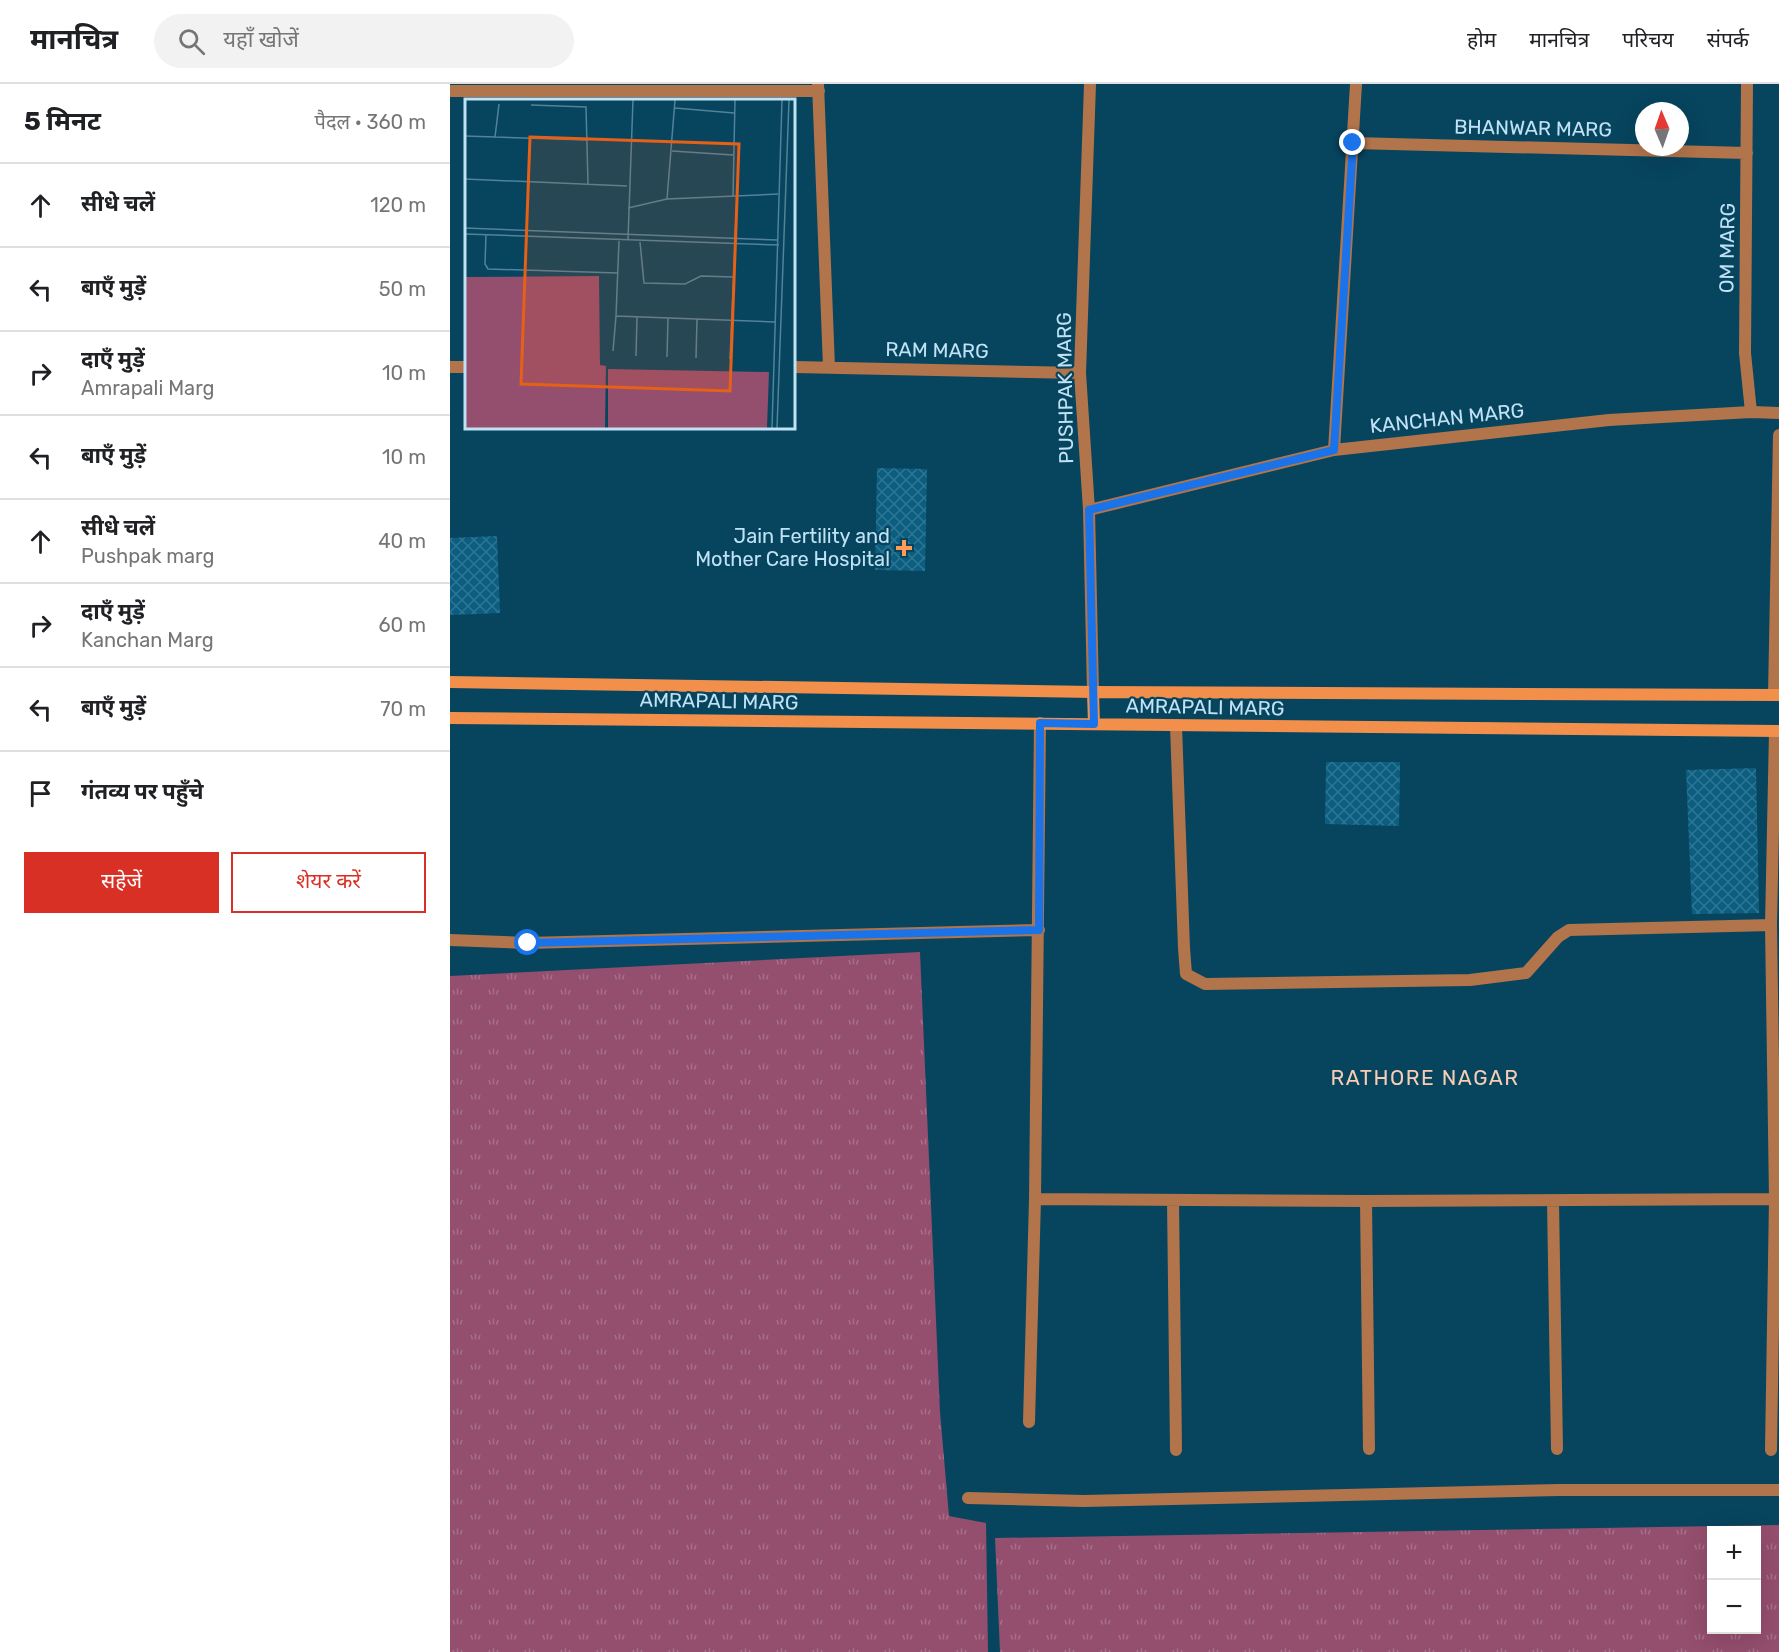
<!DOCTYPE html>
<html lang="hi">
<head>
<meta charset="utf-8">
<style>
	:root { --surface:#fff; --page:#f2f2f2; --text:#202124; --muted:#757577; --line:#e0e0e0; --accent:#d93025 }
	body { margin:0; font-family:Rubik,"Noto Sans Devanagari",sans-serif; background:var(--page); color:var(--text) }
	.controls { position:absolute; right:18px; bottom:18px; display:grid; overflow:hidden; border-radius:0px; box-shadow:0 6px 24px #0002 }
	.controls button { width:54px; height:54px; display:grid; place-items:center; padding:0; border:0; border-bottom:2px solid var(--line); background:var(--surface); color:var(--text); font:30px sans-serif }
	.compass { position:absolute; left:1185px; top:18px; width:54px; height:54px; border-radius:50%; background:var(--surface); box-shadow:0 6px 24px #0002; rotate:358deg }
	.stop { position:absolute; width:18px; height:18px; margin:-14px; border:4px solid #1a73e8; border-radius:50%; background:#fff }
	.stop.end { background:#1a73e8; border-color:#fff; box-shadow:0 2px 6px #0008 }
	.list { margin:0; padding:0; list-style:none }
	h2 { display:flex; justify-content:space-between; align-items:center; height:78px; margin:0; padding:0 24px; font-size:26px }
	h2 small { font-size:20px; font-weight:400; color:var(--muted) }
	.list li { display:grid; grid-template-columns:39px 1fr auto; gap:18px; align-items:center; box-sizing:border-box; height:84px; padding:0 24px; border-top:2px solid var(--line) }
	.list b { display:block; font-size:22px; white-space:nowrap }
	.list p { margin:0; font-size:20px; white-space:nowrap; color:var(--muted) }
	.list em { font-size:20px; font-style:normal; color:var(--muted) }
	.actions { display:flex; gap:12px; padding:18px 24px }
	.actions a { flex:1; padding:14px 0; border:2px solid var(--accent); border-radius:0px; text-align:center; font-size:21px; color:var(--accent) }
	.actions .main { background:var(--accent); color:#fff }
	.icon { flex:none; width:33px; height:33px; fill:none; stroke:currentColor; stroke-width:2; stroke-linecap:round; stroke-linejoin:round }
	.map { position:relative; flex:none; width:1329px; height:1568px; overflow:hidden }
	header { display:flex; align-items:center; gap:36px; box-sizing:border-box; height:84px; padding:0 30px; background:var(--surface); border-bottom:2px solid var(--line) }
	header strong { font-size:28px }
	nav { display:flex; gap:33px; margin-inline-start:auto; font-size:21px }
	.search { width:420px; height:54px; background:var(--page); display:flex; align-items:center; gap:15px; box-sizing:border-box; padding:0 21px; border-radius:33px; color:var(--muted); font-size:22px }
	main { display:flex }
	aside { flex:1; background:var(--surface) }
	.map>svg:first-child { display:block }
	.grass { fill:url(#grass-tufts); fill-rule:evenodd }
	.building { fill:url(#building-cross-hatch) }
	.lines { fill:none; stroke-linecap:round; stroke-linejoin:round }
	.lane { stroke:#b2744b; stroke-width:12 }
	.street { stroke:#b2744b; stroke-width:12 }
	.secondary { stroke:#f28f4b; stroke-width:12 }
	.route { stroke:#1a73e8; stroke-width:8 }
	.poi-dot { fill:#fe9b59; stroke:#07445e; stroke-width:2 }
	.labels { text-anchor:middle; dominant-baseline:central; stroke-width:4.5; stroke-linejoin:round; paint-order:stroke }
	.street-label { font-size:20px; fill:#c0e2f5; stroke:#07445e }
	.poi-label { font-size:20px; fill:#c0e2f5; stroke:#07445e; text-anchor:end }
	.neighbourhood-label { font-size:21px; letter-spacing:1.5px; fill:#f8cdb3; stroke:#07445e }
	.inset-road { fill:none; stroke:#51839a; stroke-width:1.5 }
	.view { fill:#e66018; fill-opacity:0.15; stroke:#e66018; stroke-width:3 }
	.inset-edge { fill:none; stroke:#c0e2f5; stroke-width:3 }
</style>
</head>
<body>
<header>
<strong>मानचित्र</strong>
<div class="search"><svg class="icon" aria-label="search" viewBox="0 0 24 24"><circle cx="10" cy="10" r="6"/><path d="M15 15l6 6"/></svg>यहाँ खोजें</div>
<nav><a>होम</a><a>मानचित्र</a><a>परिचय</a><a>संपर्क</a></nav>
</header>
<main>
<aside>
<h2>5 मिनट<small>पैदल · 360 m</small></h2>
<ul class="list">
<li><svg class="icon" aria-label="ahead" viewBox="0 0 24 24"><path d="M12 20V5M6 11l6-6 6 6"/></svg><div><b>सीधे चलें</b></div><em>120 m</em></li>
<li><svg class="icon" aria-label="left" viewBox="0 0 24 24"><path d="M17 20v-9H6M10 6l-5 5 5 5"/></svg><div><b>बाएँ मुड़ें</b></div><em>50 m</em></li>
<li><svg class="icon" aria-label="right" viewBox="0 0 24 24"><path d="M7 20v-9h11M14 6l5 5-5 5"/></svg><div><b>दाएँ मुड़ें</b><p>Amrapali Marg</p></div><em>10 m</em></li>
<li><svg class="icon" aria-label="left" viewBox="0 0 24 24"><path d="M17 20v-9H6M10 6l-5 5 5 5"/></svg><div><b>बाएँ मुड़ें</b></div><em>10 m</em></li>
<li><svg class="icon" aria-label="ahead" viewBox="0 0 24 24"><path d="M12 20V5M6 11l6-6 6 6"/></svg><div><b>सीधे चलें</b><p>Pushpak marg</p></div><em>40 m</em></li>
<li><svg class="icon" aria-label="right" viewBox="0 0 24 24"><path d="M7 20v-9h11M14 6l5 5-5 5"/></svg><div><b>दाएँ मुड़ें</b><p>Kanchan Marg</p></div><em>60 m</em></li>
<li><svg class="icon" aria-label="left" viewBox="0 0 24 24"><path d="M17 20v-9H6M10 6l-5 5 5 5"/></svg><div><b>बाएँ मुड़ें</b></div><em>70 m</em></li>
<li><svg class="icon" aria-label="arrive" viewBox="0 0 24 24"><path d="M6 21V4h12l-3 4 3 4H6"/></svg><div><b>गंतव्य पर पहुँचे</b></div></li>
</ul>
<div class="actions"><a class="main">सहेजें</a><a>शेयर करें</a></div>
</aside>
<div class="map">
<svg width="1329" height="1568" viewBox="0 0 1329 1568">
	<defs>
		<pattern id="grass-tufts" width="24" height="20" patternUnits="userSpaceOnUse" patternTransform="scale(1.5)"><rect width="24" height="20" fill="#944e6e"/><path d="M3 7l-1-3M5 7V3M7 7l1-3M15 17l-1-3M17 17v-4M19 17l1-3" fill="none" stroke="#a6708a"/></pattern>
		<pattern id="building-cross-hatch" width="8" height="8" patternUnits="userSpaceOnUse" patternTransform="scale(1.5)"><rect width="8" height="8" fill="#0c5e80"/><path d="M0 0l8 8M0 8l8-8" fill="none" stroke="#2e7593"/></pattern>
	</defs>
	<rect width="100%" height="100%" fill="#07445e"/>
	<!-- grass -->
	<path class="grass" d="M 470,868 L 490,1328 L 499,1432 L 536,1439 L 538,1568 L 0,1568 L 0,892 Z
		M 1329,1441 L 1329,1568 L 550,1568 L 545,1454 ZM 1262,1446 L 1306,1446 L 1306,1546 L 1262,1546 Z"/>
	<!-- building -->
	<path class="building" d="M 427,384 L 477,385 L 475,487 L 425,486 Z
		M 47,452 L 50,529 L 0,531 L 0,454 Z
		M 876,678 L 950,678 L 949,742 L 875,740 Z
		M 1306,684 L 1309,829 L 1242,830 L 1236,686 Z"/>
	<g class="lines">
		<!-- lane -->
		<path class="lane" d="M 518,1414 L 634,1417 L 1110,1406 L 1329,1406"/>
		<!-- street -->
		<path class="street" d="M 368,0 L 379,283
			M 640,0 L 630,289 L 639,426 L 643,608
			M 1297,0 L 1295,269 L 1301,328
			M 0,7 L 369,7
			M 903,59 L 1297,69
			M 0,283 L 16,283
			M 344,283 L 630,289
			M 884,366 L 906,0
			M 639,426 L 884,366 L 1159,336 L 1301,328 L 1329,329
			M 1324,611 L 1329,351
			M 590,639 L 585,1115 L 916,1117 L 1329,1115
			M 726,642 L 734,864 L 736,890 L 755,900 L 1020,896 L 1076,889 L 1108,853 L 1119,846 L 1321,841
			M 0,856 L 77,859 L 589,846
			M 723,1116 L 726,1366
			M 916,1117 L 919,1365
			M 1103,1117 L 1107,1365
			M 579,1338 L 585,1115
			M 1321,1366 L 1325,1115 L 1321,841 L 1325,647"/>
		<!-- secondary -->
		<path class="secondary" d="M 0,598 L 643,608 L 1329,611
			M 643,608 L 644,640
			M 0,634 L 1329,647"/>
	</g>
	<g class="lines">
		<!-- route -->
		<path class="route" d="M 78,859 L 589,846 L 590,639 L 644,640 L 639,426 L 884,366 L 903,59"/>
	</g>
	<!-- markers -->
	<path class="poi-dot" d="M451 455h6v6h6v6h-6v6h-6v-6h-6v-6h6z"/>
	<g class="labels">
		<!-- street labels -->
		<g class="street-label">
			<text transform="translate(1083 44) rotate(1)">BHANWAR MARG</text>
			<text transform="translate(1277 164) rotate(-89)">OM MARG</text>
			<text transform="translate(487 266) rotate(1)">RAM MARG</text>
			<text transform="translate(615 304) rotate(-91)">PUSHPAK MARG</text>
			<text transform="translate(997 334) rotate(-6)">KANCHAN MARG</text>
			<text transform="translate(269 617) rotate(1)">AMRAPALI MARG</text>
			<text transform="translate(755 623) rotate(1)">AMRAPALI MARG</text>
		</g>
		<!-- poi labels -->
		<g class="poi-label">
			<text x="440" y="452">Jain Fertility and<tspan x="440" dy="23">Mother Care Hospital</tspan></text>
		</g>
		<!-- neighbourhood labels -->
		<g class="neighbourhood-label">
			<text x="975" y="993">RATHORE NAGAR</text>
		</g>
	</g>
	<!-- overview -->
	<g transform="translate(15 15)">
		<rect width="330" height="330" fill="#07445e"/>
		<path d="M 134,177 L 135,266 L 141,267 L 140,329 L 0,329 L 0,178 ZM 143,270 L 304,273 L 302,329 L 143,329 Z" fill="#944e6e"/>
		<path class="inset-road" d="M 66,6 L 121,8 L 123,85M 210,9 L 269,14M 0,37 L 123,41M 30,38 L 34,5M 207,52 L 268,56M 0,80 L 162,87M 268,97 L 270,1M 202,100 L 210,1M 163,109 L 202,100 L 313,95M 0,129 L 313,141M 0,135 L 314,146M 21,135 L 20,165 L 23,170 L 153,174M 163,140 L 168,1M 270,141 L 272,97M 154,142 L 151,217 L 310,223M 175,143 L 179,184 L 220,185 L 236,177 L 268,178M 148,252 L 151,217M 171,257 L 172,218M 202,258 L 203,219M 231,259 L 232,220M 265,260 L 270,147M 307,329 L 317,1M 312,329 L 324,1"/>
		<path class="view" d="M 65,38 L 274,45 L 265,292 L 56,285 Z"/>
		<rect width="330" height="330" class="inset-edge"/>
	</g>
</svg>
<div class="controls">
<button>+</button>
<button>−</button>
</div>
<svg class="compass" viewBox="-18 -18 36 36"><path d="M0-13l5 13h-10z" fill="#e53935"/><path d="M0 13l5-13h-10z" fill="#757577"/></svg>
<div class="stop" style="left:78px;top:859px"></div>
<div class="stop end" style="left:903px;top:59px"></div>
</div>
</main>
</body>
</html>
